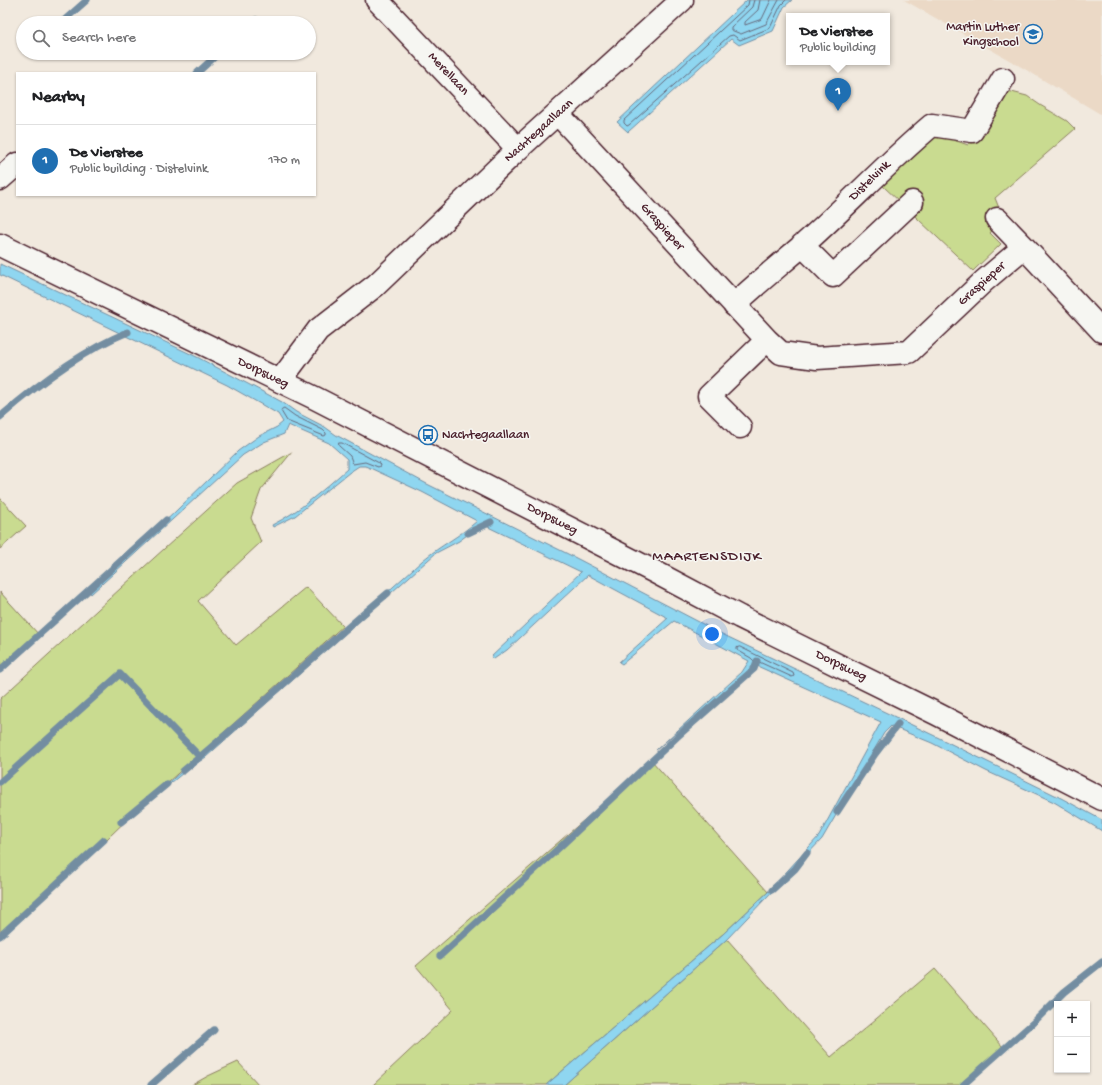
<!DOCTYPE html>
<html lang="en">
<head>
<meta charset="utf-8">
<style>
	:root { --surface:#fff; --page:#f2f2f2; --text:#202124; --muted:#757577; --line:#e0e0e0; --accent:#1f6fb2 }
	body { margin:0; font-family:"Gochi Hand",sans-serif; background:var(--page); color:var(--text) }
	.controls { position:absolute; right:12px; bottom:12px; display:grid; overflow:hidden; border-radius:0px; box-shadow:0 1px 3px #0004 }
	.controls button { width:36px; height:36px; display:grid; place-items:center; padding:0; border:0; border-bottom:1px solid var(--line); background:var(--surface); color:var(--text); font:20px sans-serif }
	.you { position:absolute; left:712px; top:634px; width:14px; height:14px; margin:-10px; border:3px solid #fff; border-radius:50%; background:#1a73e8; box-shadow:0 0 0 6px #1a73e833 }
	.badge { display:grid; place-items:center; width:26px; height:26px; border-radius:50%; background:var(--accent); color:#fff; font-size:13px; font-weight:700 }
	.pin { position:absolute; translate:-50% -33px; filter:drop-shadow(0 1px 2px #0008) }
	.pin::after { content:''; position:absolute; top:21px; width:14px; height:12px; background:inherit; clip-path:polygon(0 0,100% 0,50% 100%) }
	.popup { position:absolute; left:786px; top:13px; width:104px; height:52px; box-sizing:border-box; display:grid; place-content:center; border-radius:0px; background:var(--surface); filter:drop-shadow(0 1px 3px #0005); font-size:13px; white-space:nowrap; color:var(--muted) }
	.popup b { font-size:15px; color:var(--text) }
	.popup::after { content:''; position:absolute; left:50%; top:100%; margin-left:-8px; border:8px solid transparent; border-top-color:var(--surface) }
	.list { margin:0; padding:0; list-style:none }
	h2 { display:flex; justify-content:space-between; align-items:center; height:52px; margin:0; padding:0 16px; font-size:17px }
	h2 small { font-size:13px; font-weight:400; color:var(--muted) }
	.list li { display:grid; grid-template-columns:26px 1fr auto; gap:12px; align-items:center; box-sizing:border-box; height:72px; padding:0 16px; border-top:1px solid var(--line) }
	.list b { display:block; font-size:15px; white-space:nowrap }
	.list p { margin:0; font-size:13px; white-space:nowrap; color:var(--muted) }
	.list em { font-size:13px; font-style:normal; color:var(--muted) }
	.icon { flex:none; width:22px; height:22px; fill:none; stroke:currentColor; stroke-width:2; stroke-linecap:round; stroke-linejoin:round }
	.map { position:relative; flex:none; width:1102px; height:1085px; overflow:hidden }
	.search { position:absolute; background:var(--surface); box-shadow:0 1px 3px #0004; left:16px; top:16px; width:300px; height:44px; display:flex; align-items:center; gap:10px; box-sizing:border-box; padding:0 14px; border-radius:22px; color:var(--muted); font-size:15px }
	.panel { position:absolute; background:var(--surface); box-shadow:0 1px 3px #0004; left:16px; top:72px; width:300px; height:124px; border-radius:0px }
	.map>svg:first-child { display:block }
	.built { fill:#ebd9c6 }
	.green { fill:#c9db90; stroke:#8a7d5e }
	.water { fill:#8fd6f0; stroke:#738da1 }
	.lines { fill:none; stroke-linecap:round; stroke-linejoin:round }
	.shore { stroke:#66687a; stroke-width:1 }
	.stream { stroke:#738da1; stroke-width:7 }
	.street-casing { stroke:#4a1f2b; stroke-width:25 }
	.secondary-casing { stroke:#4a1f2b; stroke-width:25 }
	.street { stroke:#f6f6f2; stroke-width:22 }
	.secondary { stroke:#f6f6f2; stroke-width:22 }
	.labels { text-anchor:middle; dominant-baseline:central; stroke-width:3; stroke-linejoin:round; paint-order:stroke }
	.poi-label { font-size:13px; fill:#4a1f2b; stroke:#f6f6f2; text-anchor:end }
	.street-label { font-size:13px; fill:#4a1f2b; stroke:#f6f6f2 }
	.quarter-label { font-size:15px; letter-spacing:1px; fill:#4a1f2b; stroke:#f6f6f2 }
</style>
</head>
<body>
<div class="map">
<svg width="1102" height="1085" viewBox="0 0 1102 1085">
	<rect width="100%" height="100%" fill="#f1e9de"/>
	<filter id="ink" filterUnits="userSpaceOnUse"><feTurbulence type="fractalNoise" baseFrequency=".025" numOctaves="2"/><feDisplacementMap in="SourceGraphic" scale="8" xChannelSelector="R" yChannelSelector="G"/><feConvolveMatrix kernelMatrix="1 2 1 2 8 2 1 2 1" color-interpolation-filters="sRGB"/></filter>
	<g filter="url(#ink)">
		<!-- built -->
		<path class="built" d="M 904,0 L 1102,0 L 1102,115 L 1023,68 Z"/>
		<!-- green -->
		<path class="green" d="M 1004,90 L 1027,96 L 1040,105 L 1067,121 L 1075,129 L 995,198 L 1003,218 L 990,233 L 1001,244 L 973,271 L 883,186 L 885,179 L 932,132 L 968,145 Z
			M 292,452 L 261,490 L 251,518 L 261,542 L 198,601 L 236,645 L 306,587 L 343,626 L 140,807 L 108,838 L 0,936 L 0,699 L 133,577 L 237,483 Z
			M 0,498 L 26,526 L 0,549 Z
			M 0,592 L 40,636 L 0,672 Z
			M 652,761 L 768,892 L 723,934 L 546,1085 L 373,1085 L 453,1010 L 416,966 Z
			M 727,939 L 831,1057 L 935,969 L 1003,1047 L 959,1085 L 564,1085 Z
			M 238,1062 L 259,1085 L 192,1085 L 208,1076 Z"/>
		<!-- water -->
		<path class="water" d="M 747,0 L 792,0 L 784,7 L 773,31 L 739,45 L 731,39 L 628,132 L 617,122 Z
			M 0,264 L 197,357 L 282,402 L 296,412 L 325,427 L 336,435 L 425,483 L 576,558 L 724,635 L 937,737 L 1061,798 L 1102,820 L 1102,831 L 1054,802 L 986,771 L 932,743 L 891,726 L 884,733 L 822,839 L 727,939 L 564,1085 L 546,1085 L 723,934 L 768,892 L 819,836 L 881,722 L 755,665 L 656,750 L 742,672 L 749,661 L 674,621 L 622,664 L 619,662 L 668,618 L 588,575 L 507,650 L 494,659 L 491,657 L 581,572 L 482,524 L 459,541 L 436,553 L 206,757 L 183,773 L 154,797 L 153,796 L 181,772 L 205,756 L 423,560 C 440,546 460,536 477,521 L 422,492 L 370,468 L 365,466 L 359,466 L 350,472 L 295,516 L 273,527 L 272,525 C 300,511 323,490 347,469 L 347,459 L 329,443 L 288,425 L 284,434 L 264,442 L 243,455 L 91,594 L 89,591 L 119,566 L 238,451 L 259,436 L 277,427 L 283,422 L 278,414 L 227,385 L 0,275 Z"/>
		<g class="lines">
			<!-- shore -->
			<path class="shore" d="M 749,0 L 748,5 L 624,120 L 624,123 L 627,126 L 629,125 L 729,36 L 733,35 L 740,40 L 770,28 L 781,5 L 786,0
				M 754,0 L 752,7 L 731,27 L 731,30 L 741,34 L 766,24 L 779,0
				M 760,0 L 758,10 L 745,22 L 745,25 L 762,19 L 771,0
				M 282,409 L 284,408 L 295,416 L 323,430 L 326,433 L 326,435 L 324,436 L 287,421 L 281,411 Z
				M 339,443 L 342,443 L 379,463 L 380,466 L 378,467 L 365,462 L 353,464 L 350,456 L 339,446 Z
				M 740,647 L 793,673 L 794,676 L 792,677 L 757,661 L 754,661 L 751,658 L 737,650 L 737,648 Z"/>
			<!-- stream -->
			<path class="stream" d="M 61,23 L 87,0
				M 253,23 L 256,20
				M 197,73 L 219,53
				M 0,417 C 38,384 81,351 128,332
				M 468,533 L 491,522
				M 0,670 L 166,520
				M 183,771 C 253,713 319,651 388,593
				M 0,782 L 120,674 L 200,757
				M 837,812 L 875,754 L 898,724
				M 121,822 L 167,784
				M 772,890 L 795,869 L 807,853
				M 0,936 L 104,840
				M 440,956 L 561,846 L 677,737 L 754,669 L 757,661
				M 151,1085 L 214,1030
				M 963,1085 L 1035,1021 L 1064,992 L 1102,962"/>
			<!-- street casing -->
			<g class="street-casing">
				<path id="street" d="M 377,0 L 518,149
					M 558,114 L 767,340 L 709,396 L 740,427
					M 0,179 L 17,164
					M 997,219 L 1024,247
					M 802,245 L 833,276 L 912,202
					M 734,305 C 756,284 780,265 803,245 C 847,206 887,163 932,125 L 972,131 L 1003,79
					M 767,340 L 781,353 L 817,358 L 909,352 L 984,281 L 1024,247 L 1102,331
					M 280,381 L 318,330 L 376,285 L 518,149 L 682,0"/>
			</g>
			<!-- secondary casing -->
			<g class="secondary-casing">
				<path id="secondary" d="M 0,245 L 315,398 L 655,572 L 740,617 L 937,714 L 1102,799"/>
			</g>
			<!-- street -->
			<use href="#street" class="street"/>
			<!-- secondary -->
			<use href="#secondary" class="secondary"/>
		</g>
	</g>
	<!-- icons -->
	<defs>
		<g id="school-ring" transform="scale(1)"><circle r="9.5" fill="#f6f6f2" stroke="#1f6fb2" stroke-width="1.5"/><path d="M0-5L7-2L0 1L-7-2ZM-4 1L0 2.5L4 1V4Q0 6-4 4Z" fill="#1f6fb2"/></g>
		<g id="bus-ring" transform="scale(1)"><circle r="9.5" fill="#f6f6f2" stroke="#1f6fb2" stroke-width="1.5"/><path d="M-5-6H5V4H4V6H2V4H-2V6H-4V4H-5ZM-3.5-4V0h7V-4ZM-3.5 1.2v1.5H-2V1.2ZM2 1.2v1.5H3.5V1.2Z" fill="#1f6fb2"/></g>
	</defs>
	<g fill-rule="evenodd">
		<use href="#school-ring" x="1033" y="34"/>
		<use href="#bus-ring" x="428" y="435"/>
	</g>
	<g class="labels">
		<!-- poi labels -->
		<g class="poi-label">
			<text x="1019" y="27">Martin Luther<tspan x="1019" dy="15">Kingschool</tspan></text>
			<text x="442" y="435" text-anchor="start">Nachtegaallaan</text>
		</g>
		<!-- street labels -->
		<g class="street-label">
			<text transform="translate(448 74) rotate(47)">Merellaan</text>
			<text transform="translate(539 131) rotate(-42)">Nachtegaallaan</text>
			<text transform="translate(870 181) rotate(-44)">Distelvink</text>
			<text transform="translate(662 227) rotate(48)">Graspieper</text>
			<text transform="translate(982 284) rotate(-42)">Graspieper</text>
			<text transform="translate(263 373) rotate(26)">Dorpsweg</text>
			<text transform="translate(552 519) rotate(27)">Dorpsweg</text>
			<text transform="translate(841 666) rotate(26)">Dorpsweg</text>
		</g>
		<!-- quarter labels -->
		<g class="quarter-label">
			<text x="707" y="557">MAARTENSDIJK</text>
		</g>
	</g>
</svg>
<div class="controls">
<button>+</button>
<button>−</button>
</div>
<div class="you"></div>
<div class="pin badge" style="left:838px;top:111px">1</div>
<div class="popup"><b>De Vierstee</b>Public building</div>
<div class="search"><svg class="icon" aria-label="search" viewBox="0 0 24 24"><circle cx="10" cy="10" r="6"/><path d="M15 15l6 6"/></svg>Search here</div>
<section class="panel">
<h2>Nearby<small></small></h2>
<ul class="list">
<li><span class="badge">1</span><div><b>De Vierstee</b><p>Public building · Distelvink</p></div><em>170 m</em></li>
</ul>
</section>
</div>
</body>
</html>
